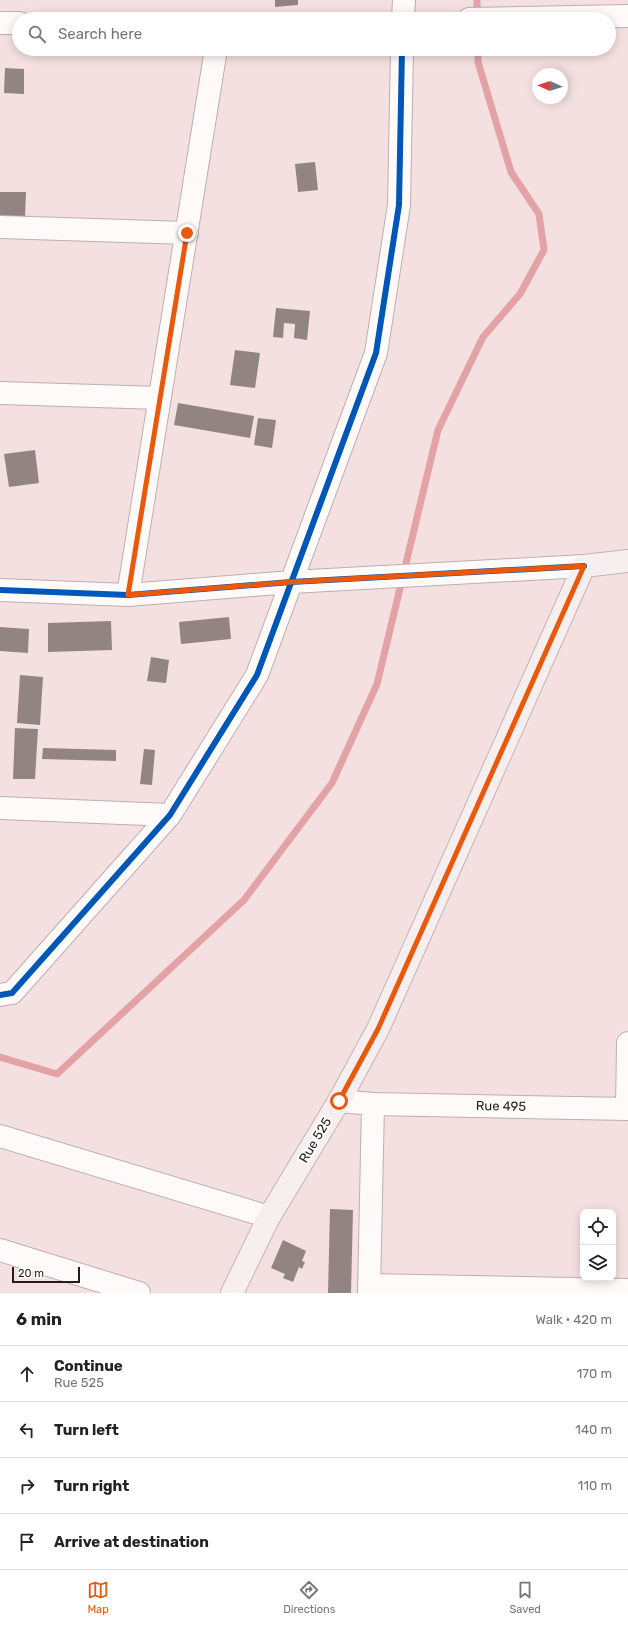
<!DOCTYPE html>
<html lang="en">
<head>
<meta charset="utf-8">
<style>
	:root { --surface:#fff; --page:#f6f6f6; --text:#222; --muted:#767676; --line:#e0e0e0; --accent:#ea580c }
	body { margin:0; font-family:Rubik,sans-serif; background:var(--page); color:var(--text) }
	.controls { position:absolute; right:12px; bottom:12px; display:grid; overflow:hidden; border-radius:8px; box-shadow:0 2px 10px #0003 }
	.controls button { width:36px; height:36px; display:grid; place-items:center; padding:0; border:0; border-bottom:1px solid var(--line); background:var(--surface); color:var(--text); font:20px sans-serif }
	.compass { position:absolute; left:532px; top:68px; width:36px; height:36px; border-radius:50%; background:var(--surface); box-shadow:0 2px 10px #0003; rotate:273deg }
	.scale { position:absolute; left:12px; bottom:10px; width:68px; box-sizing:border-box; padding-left:4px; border:2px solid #271a1b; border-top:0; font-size:11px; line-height:14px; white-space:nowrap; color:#271a1b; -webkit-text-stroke:3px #fff; paint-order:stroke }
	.stop { position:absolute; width:12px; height:12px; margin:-9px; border:3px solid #ea580c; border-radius:50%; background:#fff }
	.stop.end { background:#ea580c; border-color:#fff; box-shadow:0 1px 4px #0008 }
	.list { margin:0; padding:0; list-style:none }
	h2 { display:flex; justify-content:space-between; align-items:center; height:52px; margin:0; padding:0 16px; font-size:17px }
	h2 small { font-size:13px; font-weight:400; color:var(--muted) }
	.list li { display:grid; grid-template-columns:26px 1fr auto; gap:12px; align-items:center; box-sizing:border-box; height:56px; padding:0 16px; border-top:1px solid var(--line) }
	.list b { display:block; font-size:15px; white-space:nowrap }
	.list p { margin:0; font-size:13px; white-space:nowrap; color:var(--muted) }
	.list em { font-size:13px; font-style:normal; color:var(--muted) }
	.icon { flex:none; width:22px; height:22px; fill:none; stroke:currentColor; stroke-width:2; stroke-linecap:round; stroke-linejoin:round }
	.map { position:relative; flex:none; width:628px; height:1293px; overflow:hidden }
	.search { position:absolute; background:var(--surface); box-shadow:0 2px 10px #0003; left:12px; right:12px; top:12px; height:44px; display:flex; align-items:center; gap:10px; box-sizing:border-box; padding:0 14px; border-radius:22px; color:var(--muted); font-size:15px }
	.sheet { height:276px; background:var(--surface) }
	nav { display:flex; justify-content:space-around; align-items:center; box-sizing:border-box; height:56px; border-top:1px solid var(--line); background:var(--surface); font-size:11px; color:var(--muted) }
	nav a { display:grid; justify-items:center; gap:2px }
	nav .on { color:var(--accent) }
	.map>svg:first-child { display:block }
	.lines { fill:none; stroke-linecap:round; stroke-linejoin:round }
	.stream { stroke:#e2a2a6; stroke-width:7 }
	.building { fill:#938484 }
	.minor-casing { stroke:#bfaeaf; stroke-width:24 }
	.major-casing { stroke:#c6b2b3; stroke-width:24 }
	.minor { stroke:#fefafa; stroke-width:22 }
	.major { stroke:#f7efef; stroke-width:22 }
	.cycleway-casing { stroke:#fff; stroke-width:8 }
	.cycleway { stroke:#0057b8; stroke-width:6 }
	.route { stroke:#ea580c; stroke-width:5 }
	.labels { text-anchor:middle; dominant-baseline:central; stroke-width:4; stroke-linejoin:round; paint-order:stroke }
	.street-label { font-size:13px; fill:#271a1b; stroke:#fff }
</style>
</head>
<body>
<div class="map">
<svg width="628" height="1293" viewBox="0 0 628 1293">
	<rect width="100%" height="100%" fill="#f5e0e1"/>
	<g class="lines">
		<!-- stream -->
		<path class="stream" d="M 477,0 L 477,17
			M 0,1057 L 57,1074 L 244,900 L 332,783 L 377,684 L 438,430 L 483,337 L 520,294 L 544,250 L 539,214 L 511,172 L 478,62 L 478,49"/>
	</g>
	<!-- building -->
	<path class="building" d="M 275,0 L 298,0 L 298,5 L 275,7 Z
		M 5,68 L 24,69 L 24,94 L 4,93 Z
		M 315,162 L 318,190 L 298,192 L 295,164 Z
		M 0,192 L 26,192 L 25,218 L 0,217 Z
		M 276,308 L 310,311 L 307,340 L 294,338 L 295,324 L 284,323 L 283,338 L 273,337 Z
		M 235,350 L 260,353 L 255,388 L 230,385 Z
		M 178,403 L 254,416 L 250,438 L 174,425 Z
		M 258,418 L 276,420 L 272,448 L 254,445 Z
		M 35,450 L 39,483 L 9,487 L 4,454 Z
		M 229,617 L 231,639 L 181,644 L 179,622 Z
		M 111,621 L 112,650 L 48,652 L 48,623 Z
		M 0,627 L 29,629 L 28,653 L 0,651 Z
		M 151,657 L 169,660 L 166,683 L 147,681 Z
		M 20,675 L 43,677 L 40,725 L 17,723 Z
		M 15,728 L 38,729 L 35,779 L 13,779 Z
		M 43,748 L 116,750 L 116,761 L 42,759 Z
		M 144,749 L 155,750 L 152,785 L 140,784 Z
		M 330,1209 L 353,1210 L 351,1293 L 328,1293 Z
		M 283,1240 L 306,1251 L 302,1261 L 305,1262 L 302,1269 L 299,1267 L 293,1282 L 283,1278 L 285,1274 L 271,1268 Z"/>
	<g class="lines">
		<!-- minor casing -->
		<g class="minor-casing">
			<path id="minor" d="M 403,19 L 404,0
				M 469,19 L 628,16
				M 0,23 L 19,23
				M 0,227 L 187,233
				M 0,393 L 160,398
				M 0,590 L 128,595 L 291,582 L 584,566
				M 128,595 L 216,49
				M 0,808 L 170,815
				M 0,995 L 12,993 L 170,815 L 257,675 L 376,353 L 399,205 L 402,49
				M 339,1101 L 373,1104 L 628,1109
				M 627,1109 L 628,1043
				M 0,1136 L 269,1217
				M 0,1250 L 139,1293
				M 369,1285 L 628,1290
				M 369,1293 L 373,1104"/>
		</g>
		<!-- major casing -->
		<g class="major-casing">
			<path id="major" d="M 232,1293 L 269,1217 L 339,1101 L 378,1029 L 584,566 L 628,561"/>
		</g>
		<!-- minor -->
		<use href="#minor" class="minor"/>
		<!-- major -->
		<use href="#major" class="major"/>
		<!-- cycleway casing -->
		<g class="cycleway-casing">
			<path id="cycleway" d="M 0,590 L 128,595 L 291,582 L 584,566
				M 0,995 L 12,993 L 170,815 L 257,675 L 376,353 L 399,205 L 402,49"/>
		</g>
		<!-- cycleway -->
		<use href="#cycleway" class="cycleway"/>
	</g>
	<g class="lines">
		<!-- route -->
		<path class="route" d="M 187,233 L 128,595 L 291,582 L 584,566 L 378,1029 L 339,1101"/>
	</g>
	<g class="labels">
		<!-- street labels -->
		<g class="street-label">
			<text transform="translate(501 1106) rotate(1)">Rue 495</text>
			<text transform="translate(315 1140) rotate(-59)">Rue 525</text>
		</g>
	</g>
</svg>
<div class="controls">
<button><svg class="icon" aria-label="locate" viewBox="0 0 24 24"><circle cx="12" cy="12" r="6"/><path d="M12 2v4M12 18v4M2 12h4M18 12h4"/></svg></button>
<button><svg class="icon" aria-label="layers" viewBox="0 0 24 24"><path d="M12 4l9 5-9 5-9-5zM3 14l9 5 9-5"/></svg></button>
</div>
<svg class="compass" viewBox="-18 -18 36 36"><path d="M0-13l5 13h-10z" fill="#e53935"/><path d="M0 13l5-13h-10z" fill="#767676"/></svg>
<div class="scale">20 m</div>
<div class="stop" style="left:339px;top:1101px"></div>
<div class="stop end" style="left:187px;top:233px"></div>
<div class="search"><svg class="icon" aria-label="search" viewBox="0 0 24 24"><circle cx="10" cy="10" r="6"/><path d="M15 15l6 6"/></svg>Search here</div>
</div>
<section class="sheet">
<h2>6 min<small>Walk · 420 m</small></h2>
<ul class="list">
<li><svg class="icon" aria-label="ahead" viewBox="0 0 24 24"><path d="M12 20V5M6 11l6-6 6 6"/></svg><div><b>Continue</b><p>Rue 525</p></div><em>170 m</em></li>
<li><svg class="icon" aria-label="left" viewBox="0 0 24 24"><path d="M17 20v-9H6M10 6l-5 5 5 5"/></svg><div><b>Turn left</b></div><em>140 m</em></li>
<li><svg class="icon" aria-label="right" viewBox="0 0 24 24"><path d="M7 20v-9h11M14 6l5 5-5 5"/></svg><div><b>Turn right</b></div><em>110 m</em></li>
<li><svg class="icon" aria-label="arrive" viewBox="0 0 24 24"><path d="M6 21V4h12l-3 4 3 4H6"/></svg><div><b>Arrive at destination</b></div></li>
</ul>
</section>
<nav>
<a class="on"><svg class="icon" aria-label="map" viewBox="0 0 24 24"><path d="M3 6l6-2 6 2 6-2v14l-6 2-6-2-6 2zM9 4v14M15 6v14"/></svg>Map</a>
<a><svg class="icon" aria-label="directions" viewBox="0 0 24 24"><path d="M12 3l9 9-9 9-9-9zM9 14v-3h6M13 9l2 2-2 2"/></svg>Directions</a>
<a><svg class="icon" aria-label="saved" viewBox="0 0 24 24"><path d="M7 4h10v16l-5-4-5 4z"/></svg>Saved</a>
</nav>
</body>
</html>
